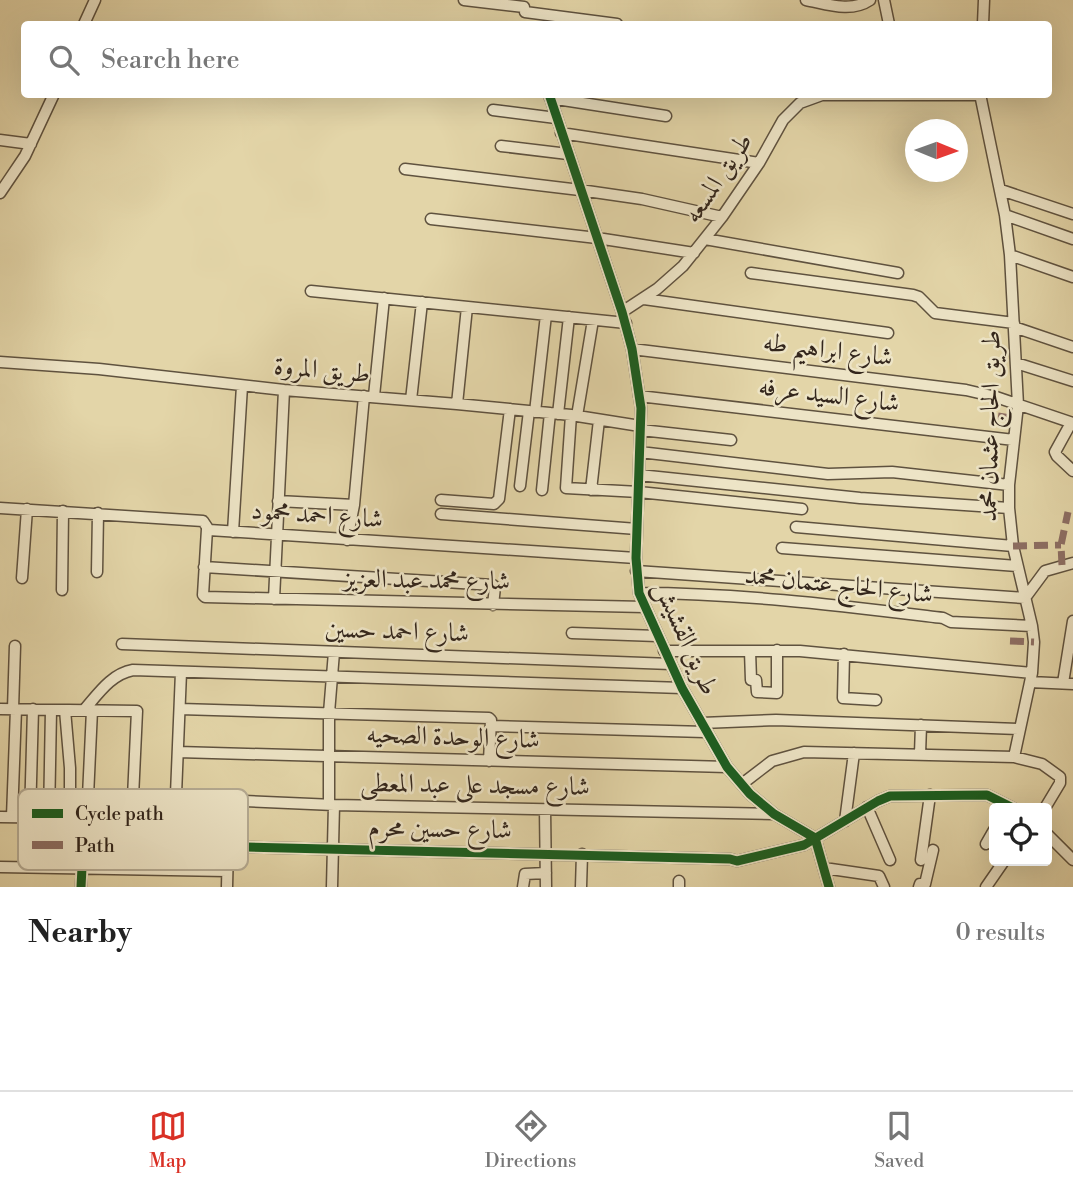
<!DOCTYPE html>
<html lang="en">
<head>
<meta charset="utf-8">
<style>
	:root { --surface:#fff; --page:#f6f6f6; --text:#222; --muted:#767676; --line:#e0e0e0; --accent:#d93025 }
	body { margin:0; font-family:"Libre Bodoni",Amiri,serif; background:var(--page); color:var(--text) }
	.controls { position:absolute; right:21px; bottom:21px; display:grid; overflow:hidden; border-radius:7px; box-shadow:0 7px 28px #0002 }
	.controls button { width:63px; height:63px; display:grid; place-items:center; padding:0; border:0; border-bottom:2px solid var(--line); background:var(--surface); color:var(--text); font:35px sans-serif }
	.compass { position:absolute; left:905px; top:119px; width:63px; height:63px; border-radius:50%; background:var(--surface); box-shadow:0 7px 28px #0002; rotate:91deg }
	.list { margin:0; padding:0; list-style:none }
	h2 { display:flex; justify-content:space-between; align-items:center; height:91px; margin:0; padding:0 28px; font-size:30px }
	h2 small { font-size:23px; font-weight:400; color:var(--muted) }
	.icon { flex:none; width:38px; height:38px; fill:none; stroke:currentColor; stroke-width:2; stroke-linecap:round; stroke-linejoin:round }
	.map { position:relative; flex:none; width:1073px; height:887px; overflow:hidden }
	.search { position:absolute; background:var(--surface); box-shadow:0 7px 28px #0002; left:21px; right:21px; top:21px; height:77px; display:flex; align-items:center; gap:18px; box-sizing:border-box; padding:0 24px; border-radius:7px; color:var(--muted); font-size:26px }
	.sheet { height:203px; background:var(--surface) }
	nav { display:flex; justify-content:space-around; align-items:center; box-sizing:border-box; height:98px; border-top:2px solid var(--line); background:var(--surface); font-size:19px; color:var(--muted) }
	nav a { display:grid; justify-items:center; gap:4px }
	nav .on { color:var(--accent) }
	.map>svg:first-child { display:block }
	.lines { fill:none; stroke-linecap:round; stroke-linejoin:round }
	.minor-casing { stroke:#5f523f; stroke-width:13 }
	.minor { stroke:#ede4c6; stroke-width:10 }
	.quiet { stroke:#8d6e63; stroke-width:7; stroke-dasharray:14 7; stroke-linecap:butt }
	.cycleway-casing { stroke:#ede4c6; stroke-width:13 }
	.cycleway { stroke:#1b5e20; stroke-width:9 }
	.labels { text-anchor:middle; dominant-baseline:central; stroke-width:5; stroke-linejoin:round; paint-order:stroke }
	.street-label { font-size:26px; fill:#33261c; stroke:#ede4c6 }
	.key { fill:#ede4c6; stroke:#b5ab93; stroke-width:2 }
	.key-label { font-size:19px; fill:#33261c }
</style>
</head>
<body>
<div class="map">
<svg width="1073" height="887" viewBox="0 0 1073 887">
	<rect width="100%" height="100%" fill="#e3d5a8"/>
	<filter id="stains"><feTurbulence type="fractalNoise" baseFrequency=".00286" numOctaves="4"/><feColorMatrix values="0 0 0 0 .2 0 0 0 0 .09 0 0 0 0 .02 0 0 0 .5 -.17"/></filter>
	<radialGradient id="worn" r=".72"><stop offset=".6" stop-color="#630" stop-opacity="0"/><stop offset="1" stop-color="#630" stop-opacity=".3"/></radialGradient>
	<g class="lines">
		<!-- minor casing -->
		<g class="minor-casing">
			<path id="minor" d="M 464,0 L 524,7
				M 806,0 C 827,4 851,13 870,0
				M 884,0 L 889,24
				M 525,12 L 617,24
				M 84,24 L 95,0
				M 983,24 L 984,0
				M 549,94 L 622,312 L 632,349 L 641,408 L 636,558 L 639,593 L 682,688 L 727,767 L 750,794 L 774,814 L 815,838 L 829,887
				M 980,94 L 1005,215 L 1010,255 L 1018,405 L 1009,485 L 1009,508 L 1013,546 L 1032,626 L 1034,642 L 1032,673 L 1014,757
				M 550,98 L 666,116
				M 493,110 L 556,118
				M 561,133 L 759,163
				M 0,140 L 31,144
				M 501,146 L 568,154
				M 405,169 L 580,190 L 642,199 L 722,217
				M 1001,190 L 1073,214
				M 0,193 L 25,156 L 54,94
				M 1005,215 L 1073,239
				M 431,219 L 597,238 L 694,253
				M 705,239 L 898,273
				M 1010,255 L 1073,277
				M 751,273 L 913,295 L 919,297 L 935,313 L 1014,323
				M 311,291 L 626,323
				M 644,299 L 888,333
				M 622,312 L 657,289 L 683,266 L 722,217 L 759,163 L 783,120 L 800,103 L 822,95 L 980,95
				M 1014,327 L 1073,347
				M 632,349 L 966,390 L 996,397 L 1073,423
				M 0,362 L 99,369 L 284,390 L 457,404 L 571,415 L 640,426
				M 1016,363 L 1073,381
				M 374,396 L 384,298
				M 639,396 L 1014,440
				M 411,400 L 422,302
				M 457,404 L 467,307
				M 535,412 L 546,315
				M 558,414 L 569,317
				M 571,415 L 566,488 L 639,492 L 802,509
				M 577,416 L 593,320
				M 1071,423 L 1055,452 L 1057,456 L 1073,471
				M 641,430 L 731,440
				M 640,452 L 828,474 L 892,472 L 1009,485
				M 639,475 L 860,498 L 1009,508
				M 520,486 L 529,411
				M 542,490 L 550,413
				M 591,490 L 599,420
				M 441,500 L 494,504 L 499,499 L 510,409
				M 278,501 L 354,505
				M 0,508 L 203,521 L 209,530 L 636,558
				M 441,514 L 637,529
				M 796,527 L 1013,546
				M 207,529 L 203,595 L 205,597 L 645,607
				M 233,532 L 242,386
				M 347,540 L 354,505 L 364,396
				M 782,548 L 1017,566
				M 204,567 L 493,585 L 495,587 L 493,605
				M 636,571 L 1025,598 L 1045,571 L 1073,563
				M 97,572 L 98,513
				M 22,578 L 27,509
				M 62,590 L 63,511
				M 639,593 C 741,593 843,606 943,618 L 951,622 L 1032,626
				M 274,599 L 284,390
				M 572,633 L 657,636
				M 122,644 L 671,664
				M 664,651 L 800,651 L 1032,673
				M 750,651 L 751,680 L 756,680 L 757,692 L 777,693 L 777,650
				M 844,654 L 843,698 L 876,700
				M 1030,682 L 1073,684
				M 1063,683 L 1073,621
				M 0,709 L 137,711 L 132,819
				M 13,709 L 15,646
				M 180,709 L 489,718 L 491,720 L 489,761
				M 65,710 L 70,768 L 70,818
				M 84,710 C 98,694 111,674 133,670 L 682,688
				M 702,723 L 776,720 L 1020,729
				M 491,726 L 705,732
				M 178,752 L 727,767
				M 920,754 L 921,725
				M 742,784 L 772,761 L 804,752 L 1014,757 L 1042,764 L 1060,777 L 1060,783 L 1045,808
				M 176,798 L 334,805 L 774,814
				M 329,804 L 329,713 L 334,652
				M 867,807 L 890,860
				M 545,809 L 546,887
				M 0,817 L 219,820
				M 12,817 L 16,709
				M 30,817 L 33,709
				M 49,818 L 51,710
				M 87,818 L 92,710
				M 175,819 L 181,672
				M 845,821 L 854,753
				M 1047,834 L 1073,860
				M 986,844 L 994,830
				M 921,860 L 930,795
				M 0,867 L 227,871
				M 824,868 L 879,876 L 884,887
				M 81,887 L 83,848 L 88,843 L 730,859 L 737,861 L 804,845 L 878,801 L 890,796 L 987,795 L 1013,808
				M 227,887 L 228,846
				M 332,887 L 334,805
				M 523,887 L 525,874 L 546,873
				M 581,887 L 582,854
				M 679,887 L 679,881
				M 919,887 L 920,884 L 925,884 L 933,850
				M 986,887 L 1004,861"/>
		</g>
		<!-- minor -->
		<use href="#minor" class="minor"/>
		<!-- quiet -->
		<path class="quiet" d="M 998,416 L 1016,419
			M 1013,546 L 1061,545
			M 1062,565 L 1061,545 L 1068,512
			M 1010,641 L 1034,642"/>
		<!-- cycleway casing -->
		<g class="cycleway-casing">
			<path id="cycleway" d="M 549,94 L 622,312 L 632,349 L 641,408 L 636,558 L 639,593 L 682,688 L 727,767 L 750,794 L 774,814 L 815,838 L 829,887
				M 81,887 L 83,848 L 88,843 L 730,859 L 737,861 L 804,845 L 878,801 L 890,796 L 987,795 L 1013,808"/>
		</g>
		<!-- cycleway -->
		<use href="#cycleway" class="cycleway"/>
	</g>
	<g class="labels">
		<!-- street labels -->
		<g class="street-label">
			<text transform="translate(718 178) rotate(-56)">طريق المسعه</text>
			<text transform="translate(828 350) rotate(7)">شارع ابراهيم طه</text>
			<text transform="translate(322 370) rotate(5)">طريق المروة</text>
			<text transform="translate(829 395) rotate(7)">شارع السيد عرفه</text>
			<text transform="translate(990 426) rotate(-89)">طريق الحاج عثمان محمد</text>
			<text transform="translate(317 515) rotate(4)">شارع احمد محمود</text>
			<text transform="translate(427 580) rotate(1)">شارع محمد عبد العزيز</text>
			<text transform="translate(839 585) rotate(6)">شارع الحاج عتمان محمد</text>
			<text transform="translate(397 631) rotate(2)">شارع احمد حسين</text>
			<text transform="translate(686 638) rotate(66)">طريق القشيش</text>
			<text transform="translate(453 737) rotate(2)">شارع الوحدة الصحيه</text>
			<text transform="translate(475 785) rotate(1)">شارع مسجد على عبد المعطى</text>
			<text transform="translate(440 829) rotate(1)">شارع حسين محرم</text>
		</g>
	</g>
	<!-- legend -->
	<rect x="18" y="789" width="230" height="81" rx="10" class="key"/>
	<rect x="32" y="809" width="31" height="9" fill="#1b5e20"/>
	<rect x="32" y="841" width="31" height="8" fill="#8d6e63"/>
	<g class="key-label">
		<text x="75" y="820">Cycle path</text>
		<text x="75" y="852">Path</text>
	</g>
	<rect width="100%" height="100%" filter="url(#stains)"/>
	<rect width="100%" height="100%" fill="url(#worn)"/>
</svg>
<div class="controls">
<button><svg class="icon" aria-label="locate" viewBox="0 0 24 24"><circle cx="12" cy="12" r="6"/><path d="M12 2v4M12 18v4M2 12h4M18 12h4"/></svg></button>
</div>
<svg class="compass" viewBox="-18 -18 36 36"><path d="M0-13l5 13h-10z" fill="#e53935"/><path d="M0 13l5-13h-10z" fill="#767676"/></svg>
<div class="search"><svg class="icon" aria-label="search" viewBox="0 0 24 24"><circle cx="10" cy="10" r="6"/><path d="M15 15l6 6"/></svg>Search here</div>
</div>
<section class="sheet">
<h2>Nearby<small>0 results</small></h2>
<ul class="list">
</ul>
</section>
<nav>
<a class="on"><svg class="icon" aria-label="map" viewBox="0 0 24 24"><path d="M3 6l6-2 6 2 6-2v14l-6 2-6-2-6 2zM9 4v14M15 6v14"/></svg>Map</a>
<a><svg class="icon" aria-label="directions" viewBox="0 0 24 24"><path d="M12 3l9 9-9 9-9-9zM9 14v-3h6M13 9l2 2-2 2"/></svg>Directions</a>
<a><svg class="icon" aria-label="saved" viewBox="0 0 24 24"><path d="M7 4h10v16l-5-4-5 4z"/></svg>Saved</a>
</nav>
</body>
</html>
